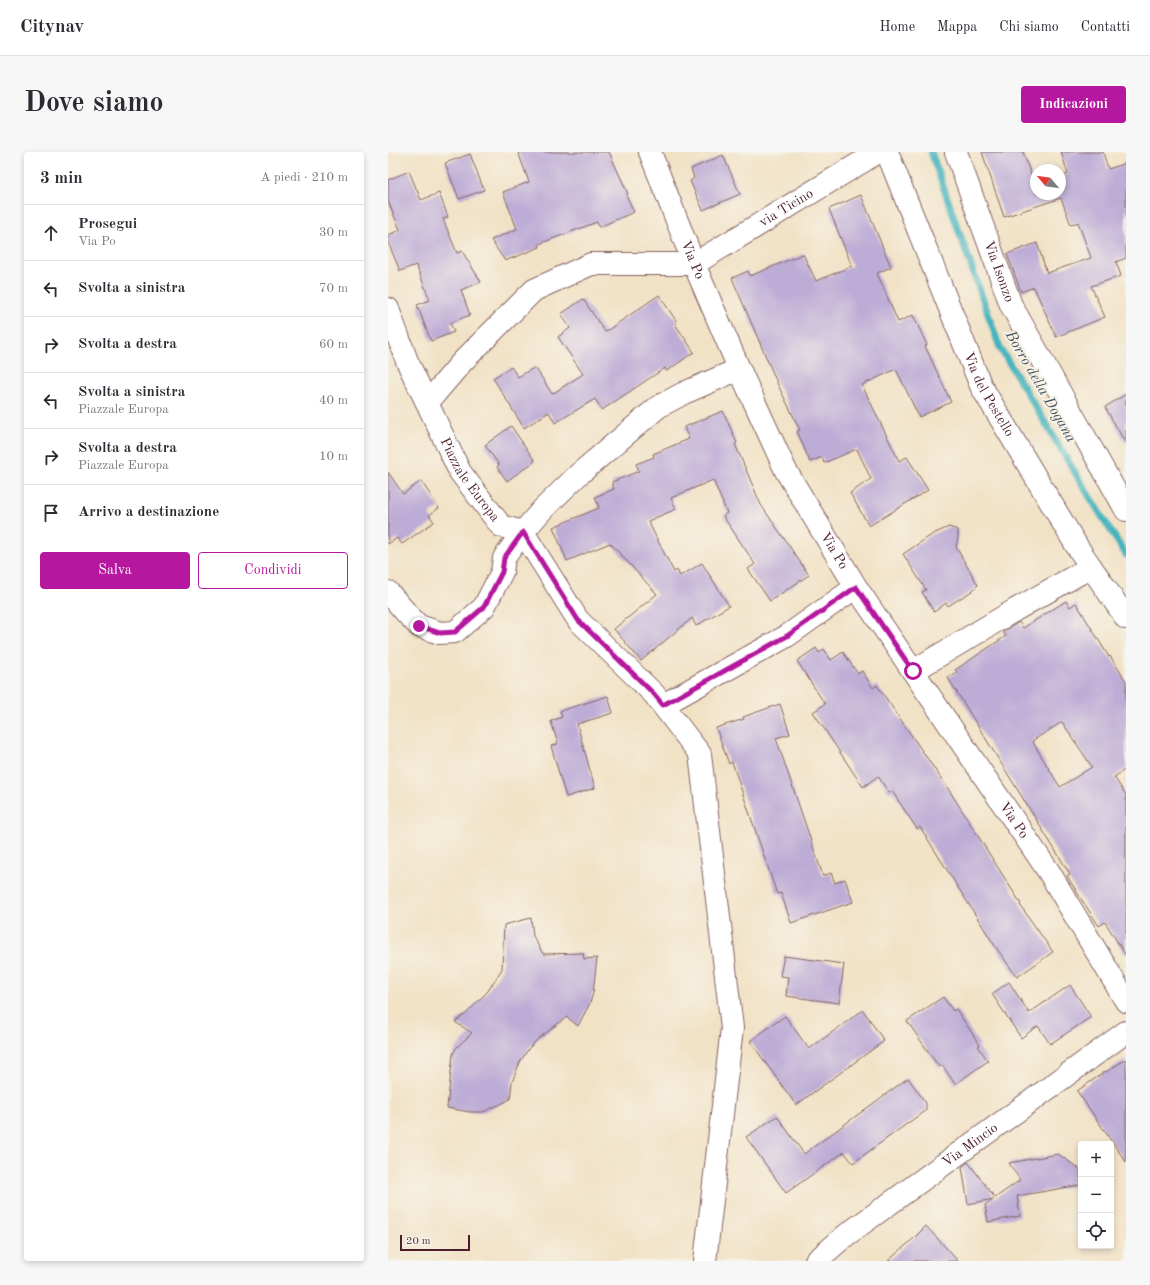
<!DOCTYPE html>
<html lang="it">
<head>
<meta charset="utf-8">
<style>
	:root { --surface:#fff; --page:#f7f7f7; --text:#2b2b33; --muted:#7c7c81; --line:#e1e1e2; --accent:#b5179e }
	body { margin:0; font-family:"Old Standard TT",serif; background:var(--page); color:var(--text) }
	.controls { position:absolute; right:12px; bottom:12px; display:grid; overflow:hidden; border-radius:4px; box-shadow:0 2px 6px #0003 }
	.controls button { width:36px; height:36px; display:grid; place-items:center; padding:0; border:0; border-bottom:1px solid var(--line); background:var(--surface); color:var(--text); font:20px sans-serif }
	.compass { position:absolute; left:642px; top:12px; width:36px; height:36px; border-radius:50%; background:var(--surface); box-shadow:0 2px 6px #0003; rotate:299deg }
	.scale { position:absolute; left:12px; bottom:10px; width:70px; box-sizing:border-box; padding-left:4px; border:2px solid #4a1f2b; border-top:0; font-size:11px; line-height:14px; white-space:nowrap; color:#4a1f2b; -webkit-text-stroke:3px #f7f3e8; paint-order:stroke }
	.stop { position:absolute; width:12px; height:12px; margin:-9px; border:3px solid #b5179e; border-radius:50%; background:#fff }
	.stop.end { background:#b5179e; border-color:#fff; box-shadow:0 1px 4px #0008 }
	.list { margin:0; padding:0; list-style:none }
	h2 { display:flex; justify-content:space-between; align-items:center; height:52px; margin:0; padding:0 16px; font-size:17px }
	h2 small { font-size:13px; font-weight:400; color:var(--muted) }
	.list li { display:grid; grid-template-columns:26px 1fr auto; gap:12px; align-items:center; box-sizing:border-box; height:56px; padding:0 16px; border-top:1px solid var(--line) }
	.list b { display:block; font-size:15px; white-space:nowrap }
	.list p { margin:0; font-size:13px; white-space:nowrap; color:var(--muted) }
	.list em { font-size:13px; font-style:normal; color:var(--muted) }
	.actions { display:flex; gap:8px; padding:12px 16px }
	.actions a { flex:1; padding:9px 0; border:1px solid var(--accent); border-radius:4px; text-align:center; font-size:14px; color:var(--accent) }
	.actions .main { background:var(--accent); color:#fff }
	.icon { flex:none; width:22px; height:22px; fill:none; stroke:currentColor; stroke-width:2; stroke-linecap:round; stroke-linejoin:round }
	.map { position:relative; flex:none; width:738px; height:1109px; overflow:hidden; border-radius:4px }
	header { display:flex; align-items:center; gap:24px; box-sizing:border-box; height:56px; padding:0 20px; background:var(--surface); border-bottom:1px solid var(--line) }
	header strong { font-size:19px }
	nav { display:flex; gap:22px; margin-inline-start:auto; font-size:14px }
	.intro { display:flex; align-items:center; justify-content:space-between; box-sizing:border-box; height:96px; padding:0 24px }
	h1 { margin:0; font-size:28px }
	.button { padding:10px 18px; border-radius:4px; background:var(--accent); color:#fff; font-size:14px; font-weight:700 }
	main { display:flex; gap:24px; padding:0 24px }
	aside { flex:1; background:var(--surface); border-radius:4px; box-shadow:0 2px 6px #0003 }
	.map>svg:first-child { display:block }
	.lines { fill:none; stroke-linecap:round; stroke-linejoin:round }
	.stream { stroke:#45b4be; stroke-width:7 }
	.building { fill:#bdacd6; fill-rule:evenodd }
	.minor-casing { stroke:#846361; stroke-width:24 }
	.tertiary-casing { stroke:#846361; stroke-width:24 }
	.minor { stroke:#fff; stroke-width:22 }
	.tertiary { stroke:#fff; stroke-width:22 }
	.route { stroke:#b5179e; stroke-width:5 }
	.labels { text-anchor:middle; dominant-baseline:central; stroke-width:4; stroke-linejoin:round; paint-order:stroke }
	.street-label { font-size:14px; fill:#4a1f2b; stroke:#f7f3e8 }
	.water-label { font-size:15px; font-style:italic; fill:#48535e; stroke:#f7f3e8 }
</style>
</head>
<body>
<header>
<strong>Citynav</strong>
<nav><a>Home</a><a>Mappa</a><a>Chi siamo</a><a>Contatti</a></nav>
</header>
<div class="intro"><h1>Dove siamo</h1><a class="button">Indicazioni</a></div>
<main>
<aside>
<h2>3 min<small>A piedi · 210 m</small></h2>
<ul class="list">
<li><svg class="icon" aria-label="ahead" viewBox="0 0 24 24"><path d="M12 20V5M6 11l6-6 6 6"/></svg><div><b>Prosegui</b><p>Via Po</p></div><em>30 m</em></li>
<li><svg class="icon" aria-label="left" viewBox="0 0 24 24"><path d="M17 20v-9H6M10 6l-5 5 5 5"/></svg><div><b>Svolta a sinistra</b></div><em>70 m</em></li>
<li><svg class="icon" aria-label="right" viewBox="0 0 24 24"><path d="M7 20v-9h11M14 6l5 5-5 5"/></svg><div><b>Svolta a destra</b></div><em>60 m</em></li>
<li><svg class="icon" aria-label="left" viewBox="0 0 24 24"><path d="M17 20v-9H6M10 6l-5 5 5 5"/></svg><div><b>Svolta a sinistra</b><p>Piazzale Europa</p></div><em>40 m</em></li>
<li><svg class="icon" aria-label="right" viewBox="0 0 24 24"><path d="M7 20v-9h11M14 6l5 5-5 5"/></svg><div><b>Svolta a destra</b><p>Piazzale Europa</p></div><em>10 m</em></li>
<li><svg class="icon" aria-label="arrive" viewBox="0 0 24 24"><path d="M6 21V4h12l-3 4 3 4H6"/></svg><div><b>Arrivo a destinazione</b></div></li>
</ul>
<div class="actions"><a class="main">Salva</a><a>Condividi</a></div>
</aside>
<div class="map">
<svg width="738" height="1109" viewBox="0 0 738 1109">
	<rect width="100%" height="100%" fill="#f7f3e8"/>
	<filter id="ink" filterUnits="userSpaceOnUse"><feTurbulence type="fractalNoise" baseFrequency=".025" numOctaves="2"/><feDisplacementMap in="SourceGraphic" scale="8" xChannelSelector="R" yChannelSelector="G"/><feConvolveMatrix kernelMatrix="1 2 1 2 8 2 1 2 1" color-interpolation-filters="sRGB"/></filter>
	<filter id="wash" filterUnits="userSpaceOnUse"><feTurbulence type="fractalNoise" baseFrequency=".012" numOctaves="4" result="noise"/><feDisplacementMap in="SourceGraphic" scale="16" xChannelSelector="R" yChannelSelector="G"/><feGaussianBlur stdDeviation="0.9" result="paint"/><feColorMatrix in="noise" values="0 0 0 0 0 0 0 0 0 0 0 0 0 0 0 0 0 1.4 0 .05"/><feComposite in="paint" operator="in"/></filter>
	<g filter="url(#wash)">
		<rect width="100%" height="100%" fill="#f1e2c6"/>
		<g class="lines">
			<!-- stream -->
			<path class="stream" d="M 543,0 L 612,196 L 703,347 L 738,403"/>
		</g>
		<g id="blocks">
			<!-- building -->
			<path class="building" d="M 130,0 L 221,0 L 240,42 L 238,43 L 246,60 L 211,75 L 209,70 L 151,92 L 152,95 L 117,109 L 103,88 L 129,77 L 115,40 L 141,30 Z
				M 594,0 L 635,0 L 647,34 L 648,33 L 648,42 L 672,42 L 672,25 L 680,22 L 673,0 L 715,0 L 720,17 L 738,11 L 738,106 L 728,110 L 733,124 L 703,134 L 717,165 L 668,185 L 646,135 L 633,140 L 619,102 L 649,91 L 659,121 L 703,106 L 690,70 L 683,73 L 673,46 L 616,65 Z
				M 82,2 L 96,38 L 71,47 L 57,11 Z
				M 335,3 L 352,42 L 315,58 L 302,29 L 306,26 L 303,17 Z
				M 21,19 L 33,48 L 51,41 L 60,65 L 55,67 L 69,101 L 74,99 L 93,130 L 73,138 L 82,163 L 62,171 L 66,180 L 43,189 L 29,153 L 42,148 L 28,113 L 12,119 L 0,90 L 0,83 L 12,78 L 0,49 L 0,28 Z
				M 473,43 L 503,115 L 489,121 L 510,170 L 525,163 L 539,193 L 537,194 L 563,250 L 531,265 L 508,217 L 474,233 L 511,309 L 519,305 L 540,338 L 481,374 L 462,341 L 483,327 L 469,297 L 436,311 L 434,305 L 422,310 L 409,279 L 412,278 L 390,233 L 344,126 L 360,119 L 362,124 L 415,102 L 428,129 L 464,114 L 441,57 Z
				M 271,143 L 289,170 L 287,172 L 306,200 L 279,219 L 277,216 L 214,258 L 207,247 L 167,271 L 161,260 L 136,276 L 105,226 L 123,215 L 130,225 L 147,215 L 164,242 L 195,222 L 170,185 L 182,176 L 173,162 L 195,147 L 217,180 Z
				M 738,242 L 738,292 L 717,255 Z
				M 335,259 L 349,291 L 347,292 L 373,353 L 421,423 L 382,449 L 360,417 L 367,412 L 335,364 L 339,361 L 325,328 L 283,346 L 288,357 L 260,369 L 274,397 L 286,420 L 289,418 L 292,424 L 314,411 L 341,454 L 308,474 L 304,466 L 253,509 L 226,477 L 269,442 L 222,391 L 179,409 L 165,375 L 211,356 L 207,345 L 226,337 L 224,330 L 251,319 L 248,312 L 266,305 L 265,302 L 301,287 L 296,275 Z
				M 123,274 L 147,309 L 119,329 L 109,315 L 111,313 L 97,293 Z
				M 0,320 L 15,342 L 33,329 L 51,356 L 41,363 L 46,370 L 14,392 L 9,386 L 0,392 Z
				M 561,375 L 570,378 L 570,386 L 568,395 L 590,433 L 584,439 L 560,454 L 558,451 L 546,460 L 534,440 L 538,438 L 515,402 L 545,382 Z
				M 678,449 L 682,455 L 688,451 L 721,505 L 722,504 L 738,529 L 738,617 L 726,625 L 738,643 L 738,804 L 717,770 L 711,774 L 692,745 L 679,724 L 682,722 L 560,526 L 569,520 L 567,518 L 618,484 L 615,480 L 631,470 L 635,476 ZM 674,570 L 704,615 L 672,635 L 644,589 Z
				M 428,496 L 431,501 L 436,497 L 443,508 L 455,500 L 470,522 L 474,519 L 485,536 L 489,533 L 561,638 L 633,752 L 632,753 L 665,800 L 629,825 L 607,794 L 532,675 L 529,677 L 504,639 L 501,641 L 490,624 L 475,635 L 425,560 L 437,552 L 409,509 Z
				M 220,544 L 225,561 L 189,572 L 207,636 L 178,645 L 163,594 L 170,592 L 163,569 L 174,565 L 172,559 Z
				M 392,552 L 402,582 L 388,586 L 435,724 L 443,721 L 447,731 L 457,727 L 465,750 L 403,771 L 393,741 L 389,742 L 344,610 L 341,612 L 328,576 L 356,567 L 355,565 Z
				M 143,766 L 145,784 L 155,802 L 195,801 L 196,807 L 209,806 L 205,841 L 202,851 L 190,874 L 179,865 L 150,887 L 141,896 L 132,910 L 124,930 L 122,947 L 113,952 L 95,960 L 82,960 L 59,956 L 65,902 L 68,896 L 84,881 L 67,870 L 79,861 L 100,839 L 114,817 L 116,773 Z
				M 396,804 L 456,812 L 451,851 L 398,844 L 400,825 L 392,824 Z
				M 621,830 L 641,861 L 682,833 L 703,865 L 662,892 L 650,874 L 633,886 L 604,842 Z
				M 555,845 L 565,859 L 568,857 L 592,893 L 590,894 L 600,909 L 567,932 L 554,913 L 551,915 L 519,869 Z
				M 475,858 L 496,889 L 408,953 L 362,889 L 397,864 L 421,897 Z
				M 738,907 L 738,1010 L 689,939 L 718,919 L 718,920 Z
				M 520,926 L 538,951 L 538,958 L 465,1011 L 456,1000 L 398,1041 L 358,985 L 389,964 L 416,1002 Z
				M 670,1002 L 693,1018 L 693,1033 L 629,1044 L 632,1064 L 600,1070 L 597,1053 L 606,1047 L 580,1052 L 574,1015 L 580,1010 L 607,1046 L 632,1028 L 621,1011 Z
				M 538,1074 L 570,1109 L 500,1109 L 525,1087 Z"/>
		</g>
	</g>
	<g filter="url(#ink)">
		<use href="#blocks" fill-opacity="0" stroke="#846361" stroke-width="1"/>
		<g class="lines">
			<!-- minor casing -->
			<g class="minor-casing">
				<g id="minor">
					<path id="s1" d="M 262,0 L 306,112 L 353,221 L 398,319 L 468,435 L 661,720 L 738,849"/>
					<path id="s2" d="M 0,157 L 19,209 L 72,320 L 113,374 L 135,380 L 116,406 L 114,420 L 96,455 L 67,480 L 52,481 L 31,474 L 21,464 L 0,440"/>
					<path id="s3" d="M 40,250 L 74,210 L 146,138 L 203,112 L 306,112 L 490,0"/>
					<path d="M 525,519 L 627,458 L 703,415"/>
					<path d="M 275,553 L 399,484 L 468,435"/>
					<path d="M 317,1109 L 344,876 L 312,602 L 266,542 L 190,468 L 135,380 L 154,358 L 190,323 L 270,255 L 296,241 L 342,221 L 353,221"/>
					<path id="s4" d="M 428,1109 L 457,1084 L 738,880"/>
				</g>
			</g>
			<!-- tertiary casing -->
			<g class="tertiary-casing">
				<g id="tertiary">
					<path id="s5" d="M 499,0 L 593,234 L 690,396 L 738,466"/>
					<path id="s6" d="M 568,0 L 623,153 L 738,358"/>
				</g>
			</g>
			<!-- minor -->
			<use href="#minor" class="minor"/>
			<!-- tertiary -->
			<use href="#tertiary" class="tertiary"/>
		</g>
	</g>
	<g class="lines" filter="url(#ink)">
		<!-- route -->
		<path class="route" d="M 31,474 L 52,481 L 67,480 L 96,455 L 114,420 L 116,406 L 135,380 L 190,468 L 266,542 L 275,553 L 399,484 L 468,435 L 525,519"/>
	</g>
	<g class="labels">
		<!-- street labels -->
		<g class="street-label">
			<text stroke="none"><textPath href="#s3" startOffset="428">via Ticino</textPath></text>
			<text stroke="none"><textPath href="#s1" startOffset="116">Via Po</textPath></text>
			<text stroke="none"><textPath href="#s6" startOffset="127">Via Isonzo</textPath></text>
			<text stroke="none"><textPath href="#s5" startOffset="263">Via del Pestello</textPath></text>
			<text stroke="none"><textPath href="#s2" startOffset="190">Piazzale Europa</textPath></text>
			<text stroke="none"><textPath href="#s1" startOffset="440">Via Po</textPath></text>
			<text stroke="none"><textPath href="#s1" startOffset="764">Via Po</textPath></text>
			<text stroke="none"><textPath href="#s4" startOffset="193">Via Mincio</textPath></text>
		</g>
		<!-- water labels -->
		<g class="water-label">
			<text transform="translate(652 235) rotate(60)">Borro della Dogana</text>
		</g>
	</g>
</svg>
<div class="controls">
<button>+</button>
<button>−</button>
<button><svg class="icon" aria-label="locate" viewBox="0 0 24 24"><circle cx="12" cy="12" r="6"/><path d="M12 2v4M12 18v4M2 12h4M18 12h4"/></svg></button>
</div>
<svg class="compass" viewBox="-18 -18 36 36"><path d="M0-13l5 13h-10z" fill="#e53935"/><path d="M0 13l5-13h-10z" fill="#7c7c81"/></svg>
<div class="scale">20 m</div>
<div class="stop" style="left:525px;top:519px"></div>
<div class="stop end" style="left:31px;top:474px"></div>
</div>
</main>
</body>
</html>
